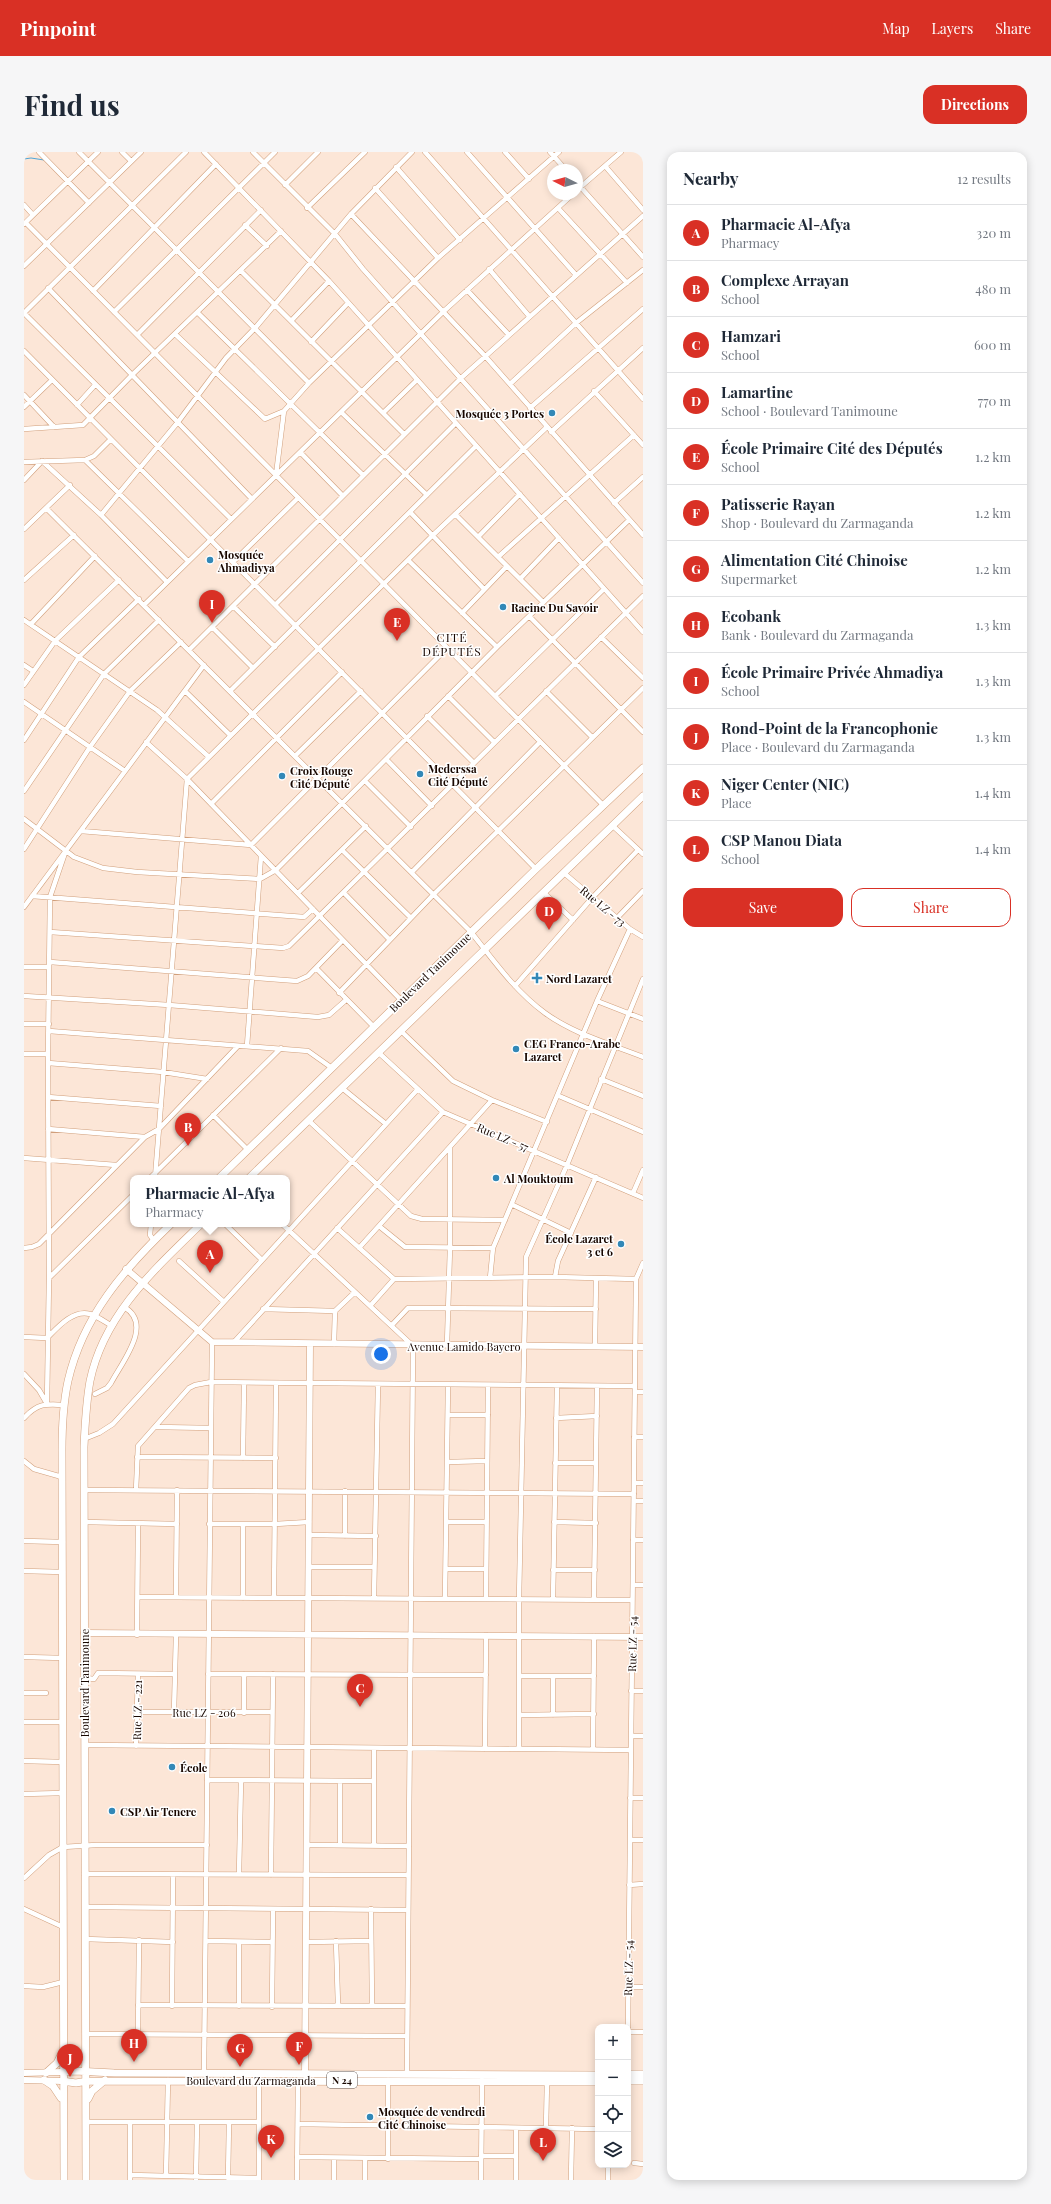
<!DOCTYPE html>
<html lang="en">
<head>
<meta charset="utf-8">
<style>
	:root { --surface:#fff; --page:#f6f6f7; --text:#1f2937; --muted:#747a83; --line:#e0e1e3; --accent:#d93025 }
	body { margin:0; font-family:"Playfair Display",serif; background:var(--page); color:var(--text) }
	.controls { position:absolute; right:12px; bottom:12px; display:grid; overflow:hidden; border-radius:8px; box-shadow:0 2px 10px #0003 }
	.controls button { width:36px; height:36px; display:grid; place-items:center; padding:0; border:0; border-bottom:1px solid var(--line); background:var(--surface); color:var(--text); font:20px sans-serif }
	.compass { position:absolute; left:523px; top:12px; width:36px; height:36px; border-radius:50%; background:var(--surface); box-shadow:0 2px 10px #0003; rotate:275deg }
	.you { position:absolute; left:357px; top:1202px; width:14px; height:14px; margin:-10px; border:3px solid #fff; border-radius:50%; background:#1a73e8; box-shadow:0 0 0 6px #1a73e833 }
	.badge { display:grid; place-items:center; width:26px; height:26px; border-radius:50%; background:var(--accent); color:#fff; font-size:13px; font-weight:700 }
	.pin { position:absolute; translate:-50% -33px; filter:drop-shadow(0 1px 2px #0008) }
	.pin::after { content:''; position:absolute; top:21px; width:14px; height:12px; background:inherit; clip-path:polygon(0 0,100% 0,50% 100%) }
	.popup { position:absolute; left:106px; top:1023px; width:160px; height:52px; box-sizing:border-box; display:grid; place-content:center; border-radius:8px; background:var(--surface); filter:drop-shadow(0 1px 3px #0005); font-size:13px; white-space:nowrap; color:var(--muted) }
	.popup b { font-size:15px; color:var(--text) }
	.popup::after { content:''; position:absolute; left:50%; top:100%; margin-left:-8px; border:8px solid transparent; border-top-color:var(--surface) }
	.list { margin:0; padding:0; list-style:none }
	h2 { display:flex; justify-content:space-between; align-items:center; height:52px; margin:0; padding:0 16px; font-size:17px }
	h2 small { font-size:13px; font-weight:400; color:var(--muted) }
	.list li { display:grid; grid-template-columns:26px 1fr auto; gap:12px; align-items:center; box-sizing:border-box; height:56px; padding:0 16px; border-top:1px solid var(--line) }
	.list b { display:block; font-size:15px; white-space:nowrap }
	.list p { margin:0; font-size:13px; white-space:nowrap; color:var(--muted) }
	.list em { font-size:13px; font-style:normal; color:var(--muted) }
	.actions { display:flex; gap:8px; padding:12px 16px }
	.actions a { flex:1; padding:9px 0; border:1px solid var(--accent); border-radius:12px; text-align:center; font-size:14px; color:var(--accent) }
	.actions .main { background:var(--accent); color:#fff }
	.icon { flex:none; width:22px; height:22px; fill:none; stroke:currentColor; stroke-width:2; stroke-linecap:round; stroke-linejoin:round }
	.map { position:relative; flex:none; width:619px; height:2028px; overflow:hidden; border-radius:12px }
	header { display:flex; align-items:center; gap:24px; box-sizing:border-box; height:56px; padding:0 20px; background:var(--accent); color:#fff }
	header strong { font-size:19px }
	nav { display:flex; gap:22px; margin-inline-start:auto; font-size:14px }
	.intro { display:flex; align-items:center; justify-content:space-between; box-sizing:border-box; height:96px; padding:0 24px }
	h1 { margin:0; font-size:28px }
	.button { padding:10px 18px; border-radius:12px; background:var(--accent); color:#fff; font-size:14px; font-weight:700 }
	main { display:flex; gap:24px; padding:0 24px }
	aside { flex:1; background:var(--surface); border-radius:12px; box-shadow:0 2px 10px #0003 }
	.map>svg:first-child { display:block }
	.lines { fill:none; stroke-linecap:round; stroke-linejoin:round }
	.stream { stroke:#4da6d9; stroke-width:1 }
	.street-casing { stroke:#d19f7b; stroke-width:5.5 }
	.secondary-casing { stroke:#d19f7b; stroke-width:7 }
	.primary-casing { stroke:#d19f7b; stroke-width:8 }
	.street { stroke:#fff; stroke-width:4.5 }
	.secondary { stroke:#fff; stroke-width:6 }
	.primary { stroke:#fff; stroke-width:7 }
	.poi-dot { fill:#3288b7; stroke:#fff; stroke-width:1.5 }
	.labels { text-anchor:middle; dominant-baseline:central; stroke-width:3; stroke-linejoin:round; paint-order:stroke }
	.shield { fill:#fff; stroke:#5d514c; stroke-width:1 }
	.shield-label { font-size:10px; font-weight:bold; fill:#180700 }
	.poi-label { font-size:11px; font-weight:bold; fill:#180700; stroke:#fff; text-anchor:start }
	.street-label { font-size:11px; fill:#180700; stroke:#fff }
	.neighbourhood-label { font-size:12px; letter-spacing:1px; fill:#180700; stroke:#fff }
</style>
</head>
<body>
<header>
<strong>Pinpoint</strong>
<nav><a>Map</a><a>Layers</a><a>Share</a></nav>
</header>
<div class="intro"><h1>Find us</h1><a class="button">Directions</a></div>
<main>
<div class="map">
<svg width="619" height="2028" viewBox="0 0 619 2028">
	<rect width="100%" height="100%" fill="#fce6d7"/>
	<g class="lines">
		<!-- stream -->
		<path class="stream" d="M 0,7 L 7,6 L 20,8"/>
		<!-- street casing -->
		<g class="street-casing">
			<path id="street" d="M 15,0 L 65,51
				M 55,0 L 285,231
				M 98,0 L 107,9
				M 180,0 L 305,129 L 619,480
				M 229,0 L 311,82 L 339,117 L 619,431
				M 401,0 L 619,247
				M 443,0 L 552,123
				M 481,0 L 505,27
				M 526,0 L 542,18
				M 581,14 L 619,58
				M 372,15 L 436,88
				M 553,31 L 619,105
				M 261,33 L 294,0
				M 351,36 L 414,106
				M 553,38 L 597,0
				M 0,53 L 9,63
				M 283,56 L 341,0
				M 534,56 L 603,131
				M 327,62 L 461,204 L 619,383
				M 2,71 L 580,654
				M 0,72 L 74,0
				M 221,73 L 243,94
				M 0,114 L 117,0
				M 465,117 L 505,164
				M 217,119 L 380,282
				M 24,136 L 228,347
				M 443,138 L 485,183
				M 69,139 L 192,12
				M 90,160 L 251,0
				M 0,161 L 207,367
				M 0,161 L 162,0
				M 174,161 L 339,323
				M 267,169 L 305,129
				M 151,182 L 241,267 L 260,259 L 285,231 L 414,106 L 535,0
				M 113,183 L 237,58
				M 287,190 L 324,151
				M 0,199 L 512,717
				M 486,232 L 552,171 L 619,118
				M 570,239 L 619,293
				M 0,243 L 30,275
				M 53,253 L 71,233
				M 0,255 L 28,228
				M 506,256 L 619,157
				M 317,260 L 403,343
				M 359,261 L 393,228
				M 0,277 L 59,273 L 108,223 L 257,79
				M 527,280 L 619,196
				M 276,300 L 319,344
				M 61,308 L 70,304 L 87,287
				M 0,310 L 61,308 L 164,409
				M 252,323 L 260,259
				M 0,328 L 18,309 L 77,363 L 143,430
				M 590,351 L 619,325
				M 22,356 L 447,780 C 470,809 491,839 521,861 C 550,882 586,892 619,905
				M 386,360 L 460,437
				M 431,362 L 519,450
				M 77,363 L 154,270 L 202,206 L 232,175 L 327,62 L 388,0
				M 0,377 L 46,333
				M 454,385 L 496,342
				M 474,405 L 610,283
				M 384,408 L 473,495
				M 209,410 L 274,346
				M 496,427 L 535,386
				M 0,428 L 50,383
				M 120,453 L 420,159 L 549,42
				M 251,453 L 432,271
				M 209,454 L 251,495
				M 438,461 L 483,414
				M 505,464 L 619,580
				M 0,468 L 133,558 L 185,605
				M 7,472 L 71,404
				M 188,475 L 229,516
				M 577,485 L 619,526
				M 165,498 L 437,226 L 619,64
				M 0,513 L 9,519
				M 0,533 L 31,489 L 95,428
				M 161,539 L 206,583
				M 206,539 L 452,294
				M 522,539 L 568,585
				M 424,544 L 470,590
				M 471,544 L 580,437
				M 0,550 L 101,619
				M 403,564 L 450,611
				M 0,588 L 55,505 L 115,447
				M 122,590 L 163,627 L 377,848
				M 271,604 L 337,539
				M 362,607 L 408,654
				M 341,629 L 387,675
				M 0,639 L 80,522 L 135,468
				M 187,652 L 318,520
				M 0,667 L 50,705 L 79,716 L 113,720 L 236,727 L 252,718 L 473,495 L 605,368
				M 589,674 L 619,702
				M 57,679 L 227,693 L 423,496
				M 0,697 L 66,595 L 106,539 L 157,490
				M 318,698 L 387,766
				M 388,720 L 516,590
				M 540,721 L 606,777 L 619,785
				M 274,741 L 342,674
				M 320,741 L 365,787
				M 520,741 L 549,768
				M 8,744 L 280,765 L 289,757
				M 0,755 L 180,513
				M 593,766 L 619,739
				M 26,780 L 259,796 L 265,794 L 619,444
				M 26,810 L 273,829 L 284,824 L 319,788
				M 0,815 L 25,815
				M 292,816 L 350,875
				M 491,834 L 568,746 L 614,698
				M 315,841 L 410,742 L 619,536
				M 0,844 L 145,853 L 294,865 L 305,863 L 322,848
				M 573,849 L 619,867
				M 0,872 L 25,872
				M 25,879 L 284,899 L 308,916
				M 377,879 L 429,929 L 468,948 L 523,970
				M 223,894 L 237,704
				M 355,901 L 419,960 L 619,1046
				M 0,902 L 24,902
				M 24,911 L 139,920 L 183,927
				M 577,927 L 619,944
				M 318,936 L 362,972
				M 535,944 L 619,980
				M 24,945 L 137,954
				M 189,963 L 224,998
				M 284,968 L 387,1064 L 398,1067 L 481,1068
				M 24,977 L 121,985
				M 0,1006 L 92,1013
				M 126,1026 L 257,896
				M 131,1026 L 163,627 L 408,384 L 523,275
				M 609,1041 L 619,1018
				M 489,1053 L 547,1081
				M 127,1072 L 126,1083 L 130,1089
				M 201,1072 L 238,1108
				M 258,1072 L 389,1194 L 383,1922
				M 355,1074 L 381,1095 L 469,1096
				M 313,1076 L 370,1127 L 531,1125 L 612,1127
				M 0,1096 L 8,1095 L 15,1092 L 121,985 L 135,977 L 214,894
				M 335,1096 L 468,948
				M 155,1109 L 200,1150
				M 531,1125 L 534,1109 L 572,1025
				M 25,1126 L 109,1043
				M 466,1126 L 469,1096 L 573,849 L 606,777
				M 346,1154 L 370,1127
				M 239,1157 L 311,1159 L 331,1140
				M 368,1173 L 384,1156 L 572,1157
				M 0,1185 L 23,1186 C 33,1176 49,1157 66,1162 C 73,1164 81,1170 88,1174
				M 210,1190 L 419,960
				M 310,1192 L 311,1159
				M 423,1193 L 426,1096 L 426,995
				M 571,1194 L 572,1126
				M 0,1222 L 15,1238 L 22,1250
				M 611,1240 L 619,1240
				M 71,1242 L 83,1236 L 87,1231 C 98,1210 130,1172 100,1155
				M 23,1251 L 25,1126 L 24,902 L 26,745 L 42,698
				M 424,1263 L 464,1263
				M 0,1266 C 14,1251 21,1252 40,1253
				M 532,1266 L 573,1264
				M 132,1275 L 187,1276
				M 610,1285 L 619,1285
				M 60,1287 L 75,1281 L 89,1272 L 394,937
				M 113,1305 L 252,1306
				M 219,1306 L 220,1231
				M 0,1309 L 10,1317 L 38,1325
				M 424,1310 L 462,1309
				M 531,1311 L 572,1311
				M 610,1331 L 619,1331
				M 60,1338 L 610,1342
				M 112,1338 L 114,1294 L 165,1236 L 171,1233 L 187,1230 L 611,1234
				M 610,1349 L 619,1349
				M 60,1370 L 153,1372
				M 423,1370 L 462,1370
				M 530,1370 L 572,1371
				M 185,1372 L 251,1372 L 285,1370
				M 285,1383 L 352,1384
				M 321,1384 L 321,1339
				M 609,1388 L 619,1388
				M 0,1389 L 39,1390
				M 285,1415 L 350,1415
				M 422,1417 L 462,1417
				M 529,1418 L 571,1418
				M 0,1419 L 39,1420
				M 609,1433 L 619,1433
				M 114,1445 L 608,1448
				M 152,1445 L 153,1338
				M 219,1446 L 219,1373
				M 250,1446 L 252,1231
				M 350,1446 L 354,1232
				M 462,1446 L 464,1233
				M 421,1447 L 424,1233
				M 529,1447 L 533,1234
				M 570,1447 L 573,1234
				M 113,1483 L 114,1371
				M 0,1505 L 39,1506
				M 184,1522 L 462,1523
				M 496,1524 L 570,1524
				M 61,1526 L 70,1527 L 74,1521 L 151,1522
				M 607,1539 L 619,1539
				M 0,1541 L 22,1541
				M 112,1560 L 248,1560
				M 150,1560 L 152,1483
				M 220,1561 L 220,1522
				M 495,1563 L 570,1562
				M 529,1563 L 529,1524
				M 0,1570 L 39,1570
				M 607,1584 L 619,1584
				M 61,1593 L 607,1598
				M 112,1594 L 114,1522
				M 350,1596 L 350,1693
				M 461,1597 L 462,1483
				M 495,1597 L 495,1447 L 502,1105 L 543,1013 L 619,827
				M 569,1597 L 570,1484
				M 0,1609 L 39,1610
				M 183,1628 L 350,1629
				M 316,1629 L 316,1693
				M 0,1642 L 39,1641
				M 606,1646 L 619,1646
				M 606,1688 L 619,1688
				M 283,1693 L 385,1694
				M 60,1722 L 384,1723
				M 215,1722 L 217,1629
				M 247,1723 L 249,1522
				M 0,1726 L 25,1703 L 39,1695 L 72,1693 L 183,1693
				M 605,1733 L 619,1732
				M 61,1755 L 384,1758
				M 0,1757 L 39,1775
				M 347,1757 L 348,1854
				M 61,1787 L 149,1790
				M 182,1789 L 248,1790
				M 312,1789 L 314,1853
				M 282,1790 L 347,1789
				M 0,1834 L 19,1835 L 39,1830
				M 604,1835 L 619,1835
				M 114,1853 L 383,1854
				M 148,1854 L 149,1723
				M 215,1854 L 215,1790
				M 248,1855 L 249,1757
				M 604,1875 L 612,1127 L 619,1111
				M 604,1880 L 619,1880
				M 61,1882 L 383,1884
				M 114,1883 L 115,1788
				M 180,1922 L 188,1190
				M 235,1928 L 235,2028
				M 62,1970 L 235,1970
				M 106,1970 L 106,2028
				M 274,1972 L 574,1977
				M 492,1976 L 492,2028
				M 522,1976 L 523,1929
				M 457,2004 L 492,2004
				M 273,2005 L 457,2007
				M 364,2007 L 364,1928
				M 610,2011 L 619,2012
				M 106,2023 L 235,2026
				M 142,2024 L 144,1928
				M 204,2026 L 205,1970
				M 172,2028 L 173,1970
				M 273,2028 L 274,1928
				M 310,2028 L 310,2006
				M 341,2028 L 341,2007
				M 457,2028 L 458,1928
				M 547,2028 L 548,1976
				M 584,2028 L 584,2013"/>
		</g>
		<!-- secondary casing -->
		<g class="secondary-casing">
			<path id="secondary" d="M 102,1117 L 188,1190 L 619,1195
				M 60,1481 L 619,1485
				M 0,1921 L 38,1920
				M 281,1923 L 286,1192
				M 0,1928 L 38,1929"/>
		</g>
		<!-- primary casing -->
		<g class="primary-casing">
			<path id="primary" d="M 195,1026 L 512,717 L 619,616
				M 225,1026 L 619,644
				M 38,1920 L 51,1919 L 90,1921 L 574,1923
				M 22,1921 L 33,1911 L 38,1901
				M 604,1922 L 619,1922
				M 20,1928 L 29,1934 L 37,1946
				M 38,1929 L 52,1931 L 63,1929 L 574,1930
				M 604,1929 L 619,1929
				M 64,1947 L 68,1939 L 81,1928
				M 40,2028 L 38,1299 C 38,1275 39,1252 44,1229 C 59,1164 100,1117 147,1072
				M 62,2028 L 60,1295 C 61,1273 62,1251 66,1229 C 80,1162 131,1117 177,1072"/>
		</g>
		<!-- street -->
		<use href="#street" class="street"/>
		<!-- secondary -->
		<use href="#secondary" class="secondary"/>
		<!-- primary -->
		<use href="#primary" class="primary"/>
	</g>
	<!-- markers -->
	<g class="poi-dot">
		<circle cx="528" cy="261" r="4"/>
		<circle cx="186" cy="408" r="4"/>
		<circle cx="479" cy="455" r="4"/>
		<circle cx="396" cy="622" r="4"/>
		<circle cx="258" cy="624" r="4"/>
		<path d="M511 820h4v4h4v4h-4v4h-4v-4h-4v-4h4z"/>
		<circle cx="492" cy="897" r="4"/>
		<circle cx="472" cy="1026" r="4"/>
		<circle cx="597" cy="1092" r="4"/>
		<circle cx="148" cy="1615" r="4"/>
		<circle cx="88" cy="1659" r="4"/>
		<circle cx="346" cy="1965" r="4"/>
	</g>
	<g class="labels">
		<!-- shield labels -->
		<rect class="shield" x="303" y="1920" width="30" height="16" rx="3"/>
		<g class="shield-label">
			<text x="318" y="1928">N 24</text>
		</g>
		<!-- poi labels -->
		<g class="poi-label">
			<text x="520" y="261" text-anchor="end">Mosquée 3 Portes</text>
			<text x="194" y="402">Mosquée<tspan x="194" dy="13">Ahmadiyya</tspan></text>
			<text x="487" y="455">Racine Du Savoir</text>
			<text x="404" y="616">Mederssa<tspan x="404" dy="13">Cité Député</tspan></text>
			<text x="266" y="618">Croix Rouge<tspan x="266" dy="13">Cité Député</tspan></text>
			<text x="522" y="826">Nord Lazaret</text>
			<text x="500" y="891">CEG Franco-Arabe<tspan x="500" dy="13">Lazaret</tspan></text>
			<text x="480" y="1026">Al Mouktoum</text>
			<text x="589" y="1086" text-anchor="end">École Lazaret<tspan x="589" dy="13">3 et 6</tspan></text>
			<text x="156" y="1615">École</text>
			<text x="96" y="1659">CSP Air Tenere</text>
			<text x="354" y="1959">Mosquée de vendredi<tspan x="354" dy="13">Cité Chinoise</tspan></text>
		</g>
		<!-- street labels -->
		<g class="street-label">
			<text transform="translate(579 754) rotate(40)">Rue LZ - 73</text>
			<text transform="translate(406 820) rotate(-44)">Boulevard Tanimoune</text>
			<text transform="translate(479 985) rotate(23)">Rue LZ - 57</text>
			<text x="440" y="1194">Avenue Lamido Bayero</text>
			<text transform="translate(608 1492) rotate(-89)">Rue LZ - 54</text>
			<text transform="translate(60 1531) rotate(-90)">Boulevard Tanimoune</text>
			<text transform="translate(113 1558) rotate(-89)">Rue LZ - 221</text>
			<text x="180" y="1560">Rue LZ - 206</text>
			<text transform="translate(604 1816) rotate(-89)">Rue LZ - 54</text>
			<text x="227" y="1928">Boulevard du Zarmaganda</text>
		</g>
		<!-- neighbourhood labels -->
		<g class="neighbourhood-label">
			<text x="428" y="485">CITÉ<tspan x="428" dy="14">DÉPUTÉS</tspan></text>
		</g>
	</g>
</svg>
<div class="controls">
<button>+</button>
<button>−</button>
<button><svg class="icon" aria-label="locate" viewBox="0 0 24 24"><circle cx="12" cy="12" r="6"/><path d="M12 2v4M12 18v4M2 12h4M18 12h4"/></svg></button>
<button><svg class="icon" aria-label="layers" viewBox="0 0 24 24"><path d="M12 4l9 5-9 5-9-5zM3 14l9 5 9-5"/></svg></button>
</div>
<svg class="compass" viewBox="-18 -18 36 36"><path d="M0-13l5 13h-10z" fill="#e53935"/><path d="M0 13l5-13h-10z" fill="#747a83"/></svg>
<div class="you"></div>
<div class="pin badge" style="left:186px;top:1121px">A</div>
<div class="popup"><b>Pharmacie Al-Afya</b>Pharmacy</div>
<div class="pin badge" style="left:164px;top:994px">B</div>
<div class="pin badge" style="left:336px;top:1555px">C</div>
<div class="pin badge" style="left:525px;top:778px">D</div>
<div class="pin badge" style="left:373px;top:489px">E</div>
<div class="pin badge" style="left:275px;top:1913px">F</div>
<div class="pin badge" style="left:216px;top:1915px">G</div>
<div class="pin badge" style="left:110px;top:1910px">H</div>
<div class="pin badge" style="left:188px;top:471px">I</div>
<div class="pin badge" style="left:46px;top:1925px">J</div>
<div class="pin badge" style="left:247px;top:2006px">K</div>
<div class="pin badge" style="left:519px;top:2009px">L</div>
</div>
<aside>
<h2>Nearby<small>12 results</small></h2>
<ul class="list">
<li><span class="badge">A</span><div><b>Pharmacie Al-Afya</b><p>Pharmacy</p></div><em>320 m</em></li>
<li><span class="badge">B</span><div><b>Complexe Arrayan</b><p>School</p></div><em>480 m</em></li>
<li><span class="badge">C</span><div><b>Hamzari</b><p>School</p></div><em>600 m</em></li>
<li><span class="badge">D</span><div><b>Lamartine</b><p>School · Boulevard Tanimoune</p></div><em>770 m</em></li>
<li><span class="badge">E</span><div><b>École Primaire Cité des Députés</b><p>School</p></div><em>1.2 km</em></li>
<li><span class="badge">F</span><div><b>Patisserie Rayan</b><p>Shop · Boulevard du Zarmaganda</p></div><em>1.2 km</em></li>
<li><span class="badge">G</span><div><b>Alimentation Cité Chinoise</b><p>Supermarket</p></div><em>1.2 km</em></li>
<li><span class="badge">H</span><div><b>Ecobank</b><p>Bank · Boulevard du Zarmaganda</p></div><em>1.3 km</em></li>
<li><span class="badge">I</span><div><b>École Primaire Privée Ahmadiya</b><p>School</p></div><em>1.3 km</em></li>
<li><span class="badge">J</span><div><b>Rond-Point de la Francophonie</b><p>Place · Boulevard du Zarmaganda</p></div><em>1.3 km</em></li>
<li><span class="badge">K</span><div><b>Niger Center (NIC)</b><p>Place</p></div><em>1.4 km</em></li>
<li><span class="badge">L</span><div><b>CSP Manou Diata</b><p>School</p></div><em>1.4 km</em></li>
</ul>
<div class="actions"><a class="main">Save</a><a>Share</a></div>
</aside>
</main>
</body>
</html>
